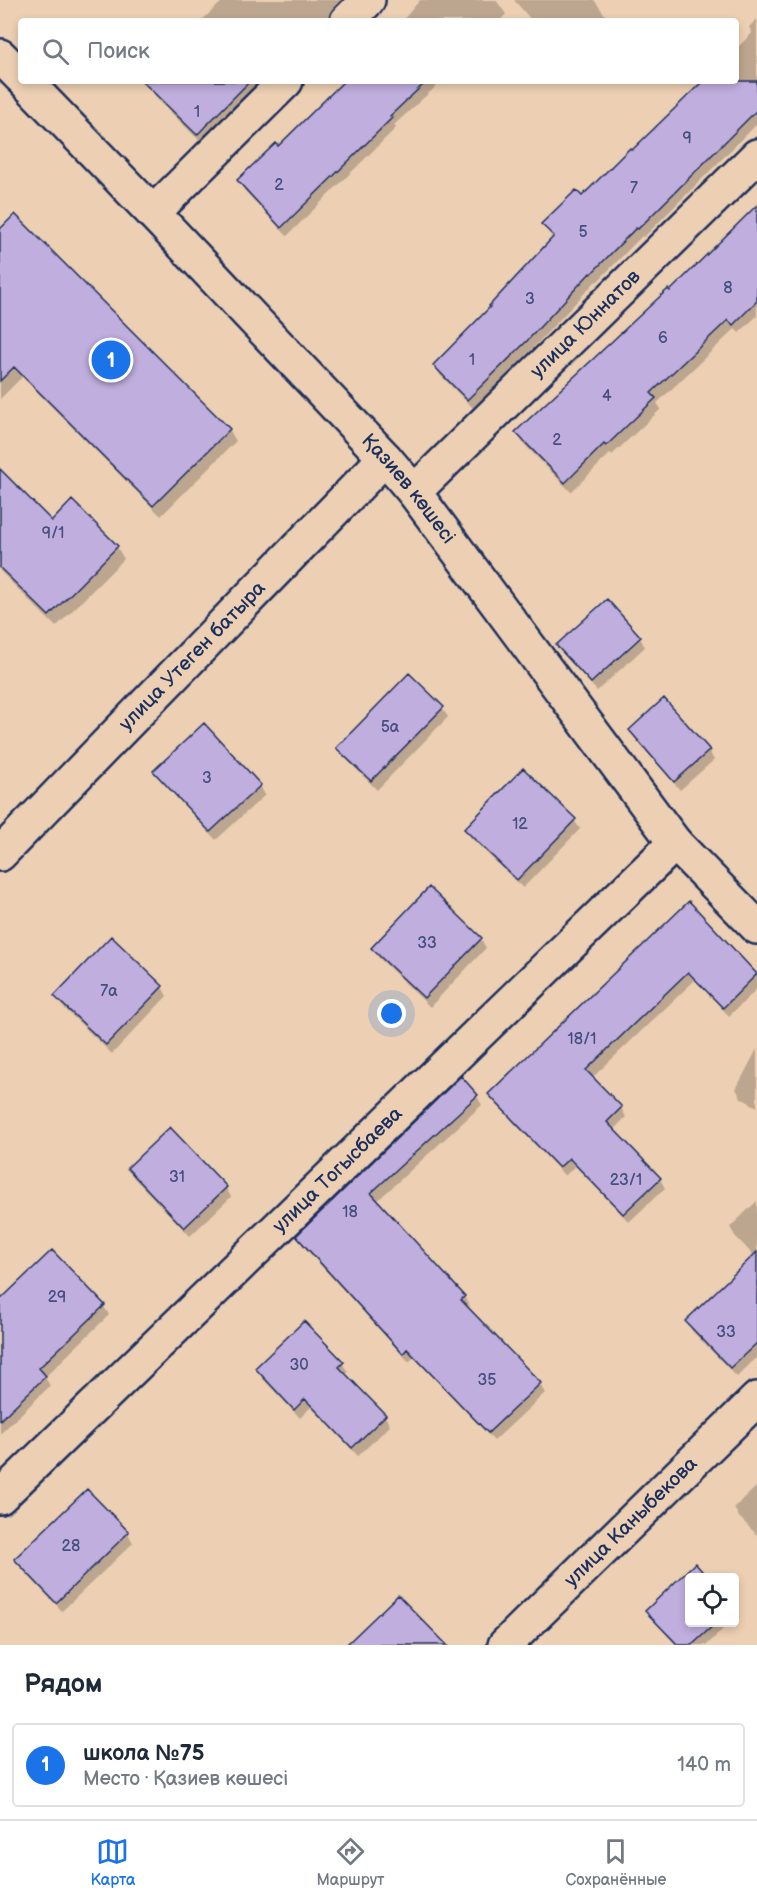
<!DOCTYPE html>
<html lang="ru">
<head>
<meta charset="utf-8">
<style>
	:root { --surface:#fff; --page:#f2f2f3; --text:#1f2937; --muted:#747a83; --line:#e0e1e3; --accent:#1a73e8 }
	body { margin:0; font-family:"Balsamiq Sans",sans-serif; background:var(--page); color:var(--text) }
	.controls { position:absolute; right:18px; bottom:18px; display:grid; overflow:hidden; border-radius:6px; box-shadow:0 3px 9px #0003 }
	.controls button { width:54px; height:54px; display:grid; place-items:center; padding:0; border:0; border-bottom:2px solid var(--line); background:var(--surface); color:var(--text); font:30px sans-serif }
	.you { position:absolute; left:392px; top:1014px; width:21px; height:21px; margin:-15px; border:4px solid #fff; border-radius:50%; background:#1a73e8; box-shadow:0 0 0 9px #1a73e833 }
	.badge { display:grid; place-items:center; width:39px; height:39px; border-radius:50%; background:var(--accent); color:#fff; font-size:20px; font-weight:700 }
	.pin { position:absolute; translate:-50% -50%; border:3px solid #fff; box-shadow:0 2px 6px #0006 }
	.list { margin:0; padding:0; list-style:none }
	h2 { display:flex; justify-content:space-between; align-items:center; height:78px; margin:0; padding:0 24px; font-size:26px }
	h2 small { font-size:20px; font-weight:400; color:var(--muted) }
	.list li { display:grid; grid-template-columns:39px 1fr auto; gap:18px; align-items:center; box-sizing:border-box; height:84px; margin:0 12px 12px; padding:0 12px; border:2px solid var(--line); border-radius:6px }
	.list b { display:block; font-size:22px; white-space:nowrap }
	.list p { margin:0; font-size:20px; white-space:nowrap; color:var(--muted) }
	.list em { font-size:20px; font-style:normal; color:var(--muted) }
	.icon { flex:none; width:33px; height:33px; fill:none; stroke:currentColor; stroke-width:2; stroke-linecap:round; stroke-linejoin:round }
	.map { position:relative; flex:none; width:757px; height:1645px; overflow:hidden }
	.search { position:absolute; background:var(--surface); box-shadow:0 3px 9px #0003; left:18px; right:18px; top:18px; height:66px; display:flex; align-items:center; gap:15px; box-sizing:border-box; padding:0 21px; border-radius:6px; color:var(--muted); font-size:22px }
	.sheet { height:174px; background:var(--surface) }
	nav { display:flex; justify-content:space-around; align-items:center; box-sizing:border-box; height:84px; border-top:2px solid var(--line); background:var(--surface); font-size:16px; color:var(--muted) }
	nav a { display:grid; justify-items:center; gap:3px }
	nav .on { color:var(--accent) }
	.map>svg:first-child { display:block }
	.shadow { fill:#0003 }
	.building { fill:#c0aede; stroke:#1b2f5e; stroke-width:1.5 }
	.lines { fill:none; stroke-linecap:round; stroke-linejoin:round }
	.minor-casing { stroke:#1b2f5e; stroke-width:38 }
	.tertiary-casing { stroke:#1b2f5e; stroke-width:38 }
	.minor { stroke:#edd0b3; stroke-width:33 }
	.tertiary { stroke:#edd0b3; stroke-width:33 }
	.labels { text-anchor:middle; dominant-baseline:central; stroke-width:4.5; stroke-linejoin:round; paint-order:stroke }
	.number-label { font-size:16px; fill:#444f7e }
	.street-label { font-size:20px; fill:#1b2f5e; stroke:#edd0b3 }
</style>
</head>
<body>
<div class="map">
<svg width="757" height="1645" viewBox="0 0 757 1645">
	<rect width="100%" height="100%" fill="#edd0b3"/>
	<filter id="ink" filterUnits="userSpaceOnUse"><feTurbulence type="fractalNoise" baseFrequency=".0167" numOctaves="2"/><feDisplacementMap in="SourceGraphic" scale="12" xChannelSelector="R" yChannelSelector="G"/><feConvolveMatrix kernelMatrix="1 2 1 2 8 2 1 2 1" color-interpolation-filters="sRGB"/></filter>
	<g filter="url(#ink)">
		<!-- shadow -->
		<path class="shadow" d="M 224,0 L 346,0 L 324,21 L 204,21 L 203,19 Z
			M 420,0 L 496,0 L 506,14 L 500,21 L 402,21 Z
			M 514,0 L 594,0 L 609,20 L 532,21 Z
			M 757,19 L 757,124 L 644,237 L 642,236 L 597,282 L 596,281 L 531,350 L 473,408 L 440,375 L 435,365 L 492,308 L 553,239 L 543,224 L 582,199 L 705,81 L 736,81 L 736,49 L 752,33 L 749,27 Z
			M 158,81 L 269,81 L 204,145 L 157,99 L 151,88 Z
			M 347,81 L 442,81 L 394,125 L 396,128 L 287,236 L 244,190 L 239,180 L 278,148 Z
			M 757,208 L 757,316 L 739,333 L 735,329 L 657,403 L 661,409 L 612,455 L 611,453 L 571,492 L 522,442 L 517,432 L 669,293 Z
			M 0,231 L 229,429 L 236,441 L 161,516 L 22,377 L 0,399 Z
			M 0,471 L 52,523 L 72,503 L 117,547 L 124,559 L 56,627 L 0,571 Z
			M 607,601 L 640,638 L 645,647 L 597,691 L 563,654 L 558,645 Z
			M 664,700 L 709,751 L 714,760 L 680,790 L 636,740 L 631,731 Z
			M 442,708 L 448,717 L 377,790 L 344,757 L 338,748 Z
			M 155,771 L 260,786 L 265,795 L 216,840 L 161,780 Z
			M 574,820 L 580,829 L 523,888 L 471,838 L 466,829 Z
			M 689,903 L 757,974 L 757,989 L 729,1016 L 695,980 L 592,1078 L 621,1108 L 626,1117 L 613,1130 L 660,1179 L 665,1188 L 629,1222 L 575,1166 L 565,1176 L 495,1103 L 490,1094 Z
			M 481,939 L 486,948 L 430,1007 L 378,957 L 373,948 Z
			M 162,987 L 167,996 L 112,1054 L 61,1005 L 56,996 Z
			M 757,1049 L 757,1107 L 741,1098 L 736,1089 Z
			M 477,1096 L 482,1105 L 377,1201 L 464,1297 L 470,1306 L 467,1308 L 539,1383 L 545,1393 L 494,1441 L 414,1357 L 409,1362 L 303,1246 L 298,1237 Z
			M 129,1168 L 226,1188 L 231,1197 L 190,1236 L 134,1178 Z
			M 757,1201 L 757,1259 L 735,1236 L 730,1227 Z
			M 0,1302 L 103,1305 L 109,1315 L 45,1377 L 50,1386 L 0,1434 Z
			M 757,1312 L 757,1357 L 737,1377 L 692,1331 L 687,1322 Z
			M 342,1363 L 348,1372 L 345,1375 L 385,1416 L 390,1426 L 358,1456 L 311,1407 L 300,1418 L 262,1378 L 257,1369 Z
			M 757,1486 L 757,1535 L 739,1517 L 734,1508 Z
			M 128,1533 L 133,1543 L 62,1611 L 21,1568 L 16,1559 Z
			M 690,1578 L 690,1622 L 730,1622 L 707,1645 L 676,1645 L 653,1620 L 647,1611 Z
			M 734,1608 L 738,1615 L 734,1618 Z"/>
		<!-- building -->
		<path class="building" d="M 142,81 L 250,81 L 197,135 Z
			M 344,81 L 427,81 L 390,116 L 392,118 L 281,228 L 237,180 L 276,143 L 278,146 Z
			M 703,81 L 757,81 L 757,110 L 638,229 L 636,228 L 591,274 L 590,273 L 527,341 L 467,400 L 433,365 L 490,307 L 489,306 L 554,236 L 541,224 L 576,190 L 582,196 L 630,148 L 632,150 Z
			M 757,205 L 757,301 L 733,325 L 728,320 L 651,393 L 656,398 L 606,446 L 604,444 L 565,483 L 515,432 L 668,289 L 670,291 Z
			M 15,214 L 230,429 L 153,506 L 14,367 L 0,381 L 0,229 Z
			M 0,469 L 52,521 L 72,500 L 118,546 L 49,616 L 0,568 Z
			M 607,599 L 641,637 L 591,683 L 556,645 Z
			M 409,673 L 444,707 L 371,781 L 336,748 Z
			M 664,698 L 710,750 L 674,782 L 629,730 Z
			M 204,723 L 261,785 L 210,832 L 153,771 Z
			M 523,768 L 576,819 L 517,880 L 464,829 Z
			M 429,887 L 482,938 L 424,998 L 371,948 Z
			M 689,901 L 757,974 L 723,1008 L 688,972 L 586,1070 L 622,1107 L 607,1122 L 661,1178 L 623,1214 L 569,1158 L 559,1168 L 488,1094 Z
			M 111,936 L 163,986 L 106,1045 L 54,996 Z
			M 461,1076 L 478,1095 L 371,1193 L 465,1296 L 461,1300 L 541,1383 L 488,1433 L 407,1349 L 403,1354 L 296,1236 Z
			M 170,1127 L 227,1187 L 184,1228 L 127,1168 Z
			M 52,1250 L 105,1305 L 39,1368 L 46,1376 L 0,1420 L 0,1300 Z
			M 757,1252 L 757,1343 L 730,1368 L 685,1321 Z
			M 304,1321 L 344,1362 L 339,1367 L 386,1415 L 352,1448 L 305,1399 L 294,1410 L 255,1368 Z
			M 87,1489 L 129,1532 L 56,1603 L 14,1559 Z
			M 695,1563 L 708,1578 L 690,1578 L 690,1623 L 716,1623 L 692,1645 L 678,1645 L 645,1611 Z
			M 398,1595 L 447,1645 L 346,1645 Z"/>
		<g class="lines">
			<!-- minor casing -->
			<g class="minor-casing">
				<g id="minor">
					<path d="M 347,21 L 368,0"/>
					<path d="M 153,213 L 286,81"/>
					<path id="s1" d="M 414,492 L 757,156"/>
					<path id="s2" d="M 0,854 L 385,458"/>
					<path id="s3" d="M 0,1497 L 675,843"/>
					<path id="s4" d="M 505,1645 L 757,1399"/>
				</g>
			</g>
			<!-- tertiary casing -->
			<g class="tertiary-casing">
				<g id="tertiary">
					<path d="M 0,56 L 21,77"/>
					<path id="s5" d="M 25,81 L 153,213 L 385,458 L 414,492 L 675,843 L 757,927"/>
				</g>
			</g>
			<!-- minor -->
			<use href="#minor" class="minor"/>
			<!-- tertiary -->
			<use href="#tertiary" class="tertiary"/>
		</g>
	</g>
	<g class="labels">
		<!-- number labels -->
		<g class="number-label">
			<text x="197" y="112">1</text>
			<text x="687" y="138">9</text>
			<text x="279" y="185">2</text>
			<text x="634" y="188">7</text>
			<text x="583" y="232">5</text>
			<text x="728" y="288">8</text>
			<text x="530" y="299">3</text>
			<text x="663" y="338">6</text>
			<text x="472" y="360">1</text>
			<text x="607" y="396">4</text>
			<text x="557" y="440">2</text>
			<text x="53" y="533">9/1</text>
			<text x="390" y="727">5а</text>
			<text x="207" y="778">3</text>
			<text x="520" y="824">12</text>
			<text x="427" y="943">33</text>
			<text x="109" y="991">7а</text>
			<text x="582" y="1039">18/1</text>
			<text x="177" y="1177">31</text>
			<text x="626" y="1180">23/1</text>
			<text x="350" y="1212">18</text>
			<text x="57" y="1297">29</text>
			<text x="726" y="1332">33</text>
			<text x="299" y="1365">30</text>
			<text x="487" y="1380">35</text>
			<text x="71" y="1546">28</text>
		</g>
		<!-- street labels -->
		<g class="street-label">
			<text stroke="none"><textPath href="#s1" startOffset="240">улица Юннатов</textPath></text>
			<text stroke="none"><textPath href="#s5" startOffset="560">Қазиев көшесі</textPath></text>
			<text stroke="none"><textPath href="#s2" startOffset="276">улица Утеген батыра</textPath></text>
			<text stroke="none"><textPath href="#s3" startOffset="470">улица Тогысбаева</textPath></text>
			<text stroke="none"><textPath href="#s4" startOffset="176">улица Каныбекова</textPath></text>
		</g>
	</g>
</svg>
<div class="controls">
<button><svg class="icon" aria-label="locate" viewBox="0 0 24 24"><circle cx="12" cy="12" r="6"/><path d="M12 2v4M12 18v4M2 12h4M18 12h4"/></svg></button>
</div>
<div class="you"></div>
<div class="pin badge" style="left:111px;top:360px">1</div>
<div class="search"><svg class="icon" aria-label="search" viewBox="0 0 24 24"><circle cx="10" cy="10" r="6"/><path d="M15 15l6 6"/></svg>Поиск</div>
</div>
<section class="sheet">
<h2>Рядом<small></small></h2>
<ul class="list">
<li><span class="badge">1</span><div><b>школа №75</b><p>Место · Қазиев көшесі</p></div><em>140 m</em></li>
</ul>
</section>
<nav>
<a class="on"><svg class="icon" aria-label="map" viewBox="0 0 24 24"><path d="M3 6l6-2 6 2 6-2v14l-6 2-6-2-6 2zM9 4v14M15 6v14"/></svg>Карта</a>
<a><svg class="icon" aria-label="directions" viewBox="0 0 24 24"><path d="M12 3l9 9-9 9-9-9zM9 14v-3h6M13 9l2 2-2 2"/></svg>Маршрут</a>
<a><svg class="icon" aria-label="saved" viewBox="0 0 24 24"><path d="M7 4h10v16l-5-4-5 4z"/></svg>Сохранённые</a>
</nav>
</body>
</html>
